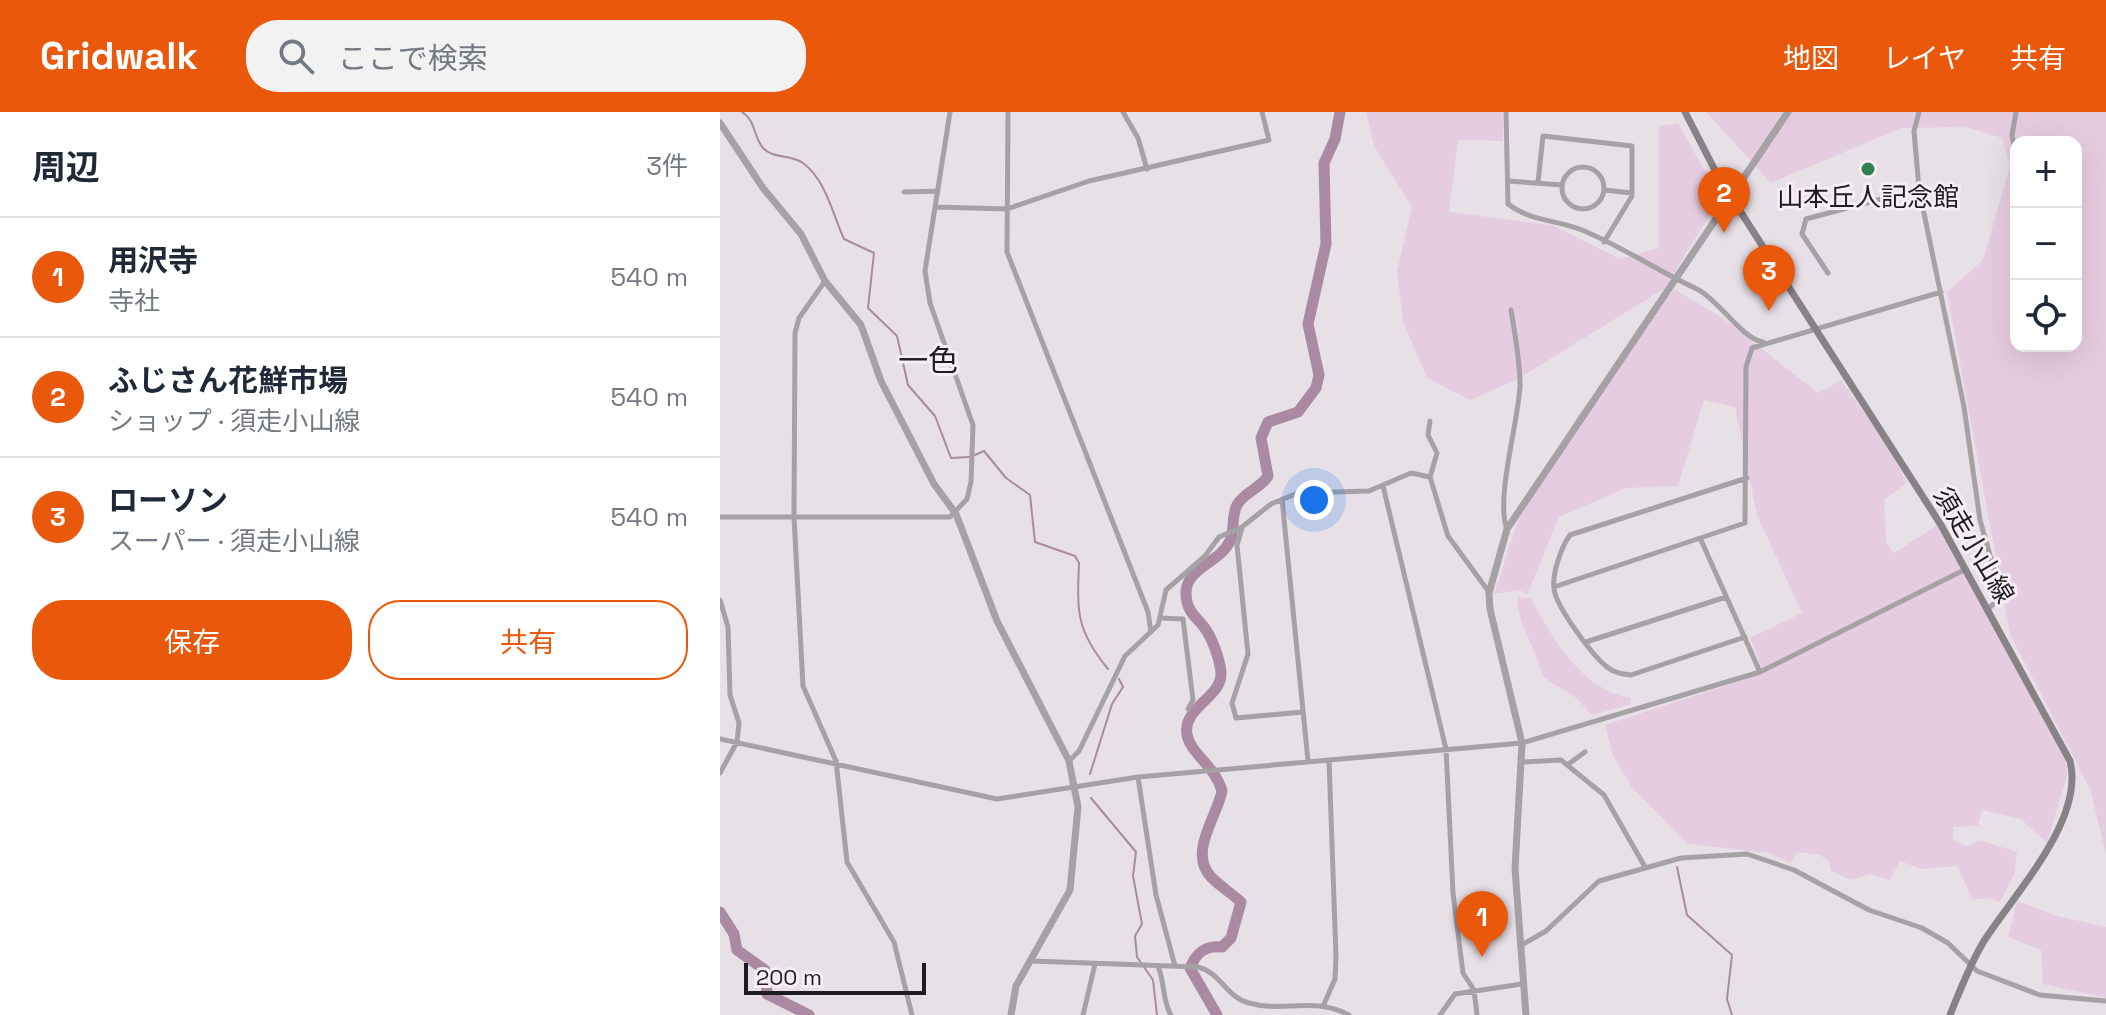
<!DOCTYPE html>
<html lang="ja">
<head>
<meta charset="utf-8">
<style>
	:root { --surface:#fff; --page:#f2f2f3; --text:#1f2937; --muted:#747a83; --line:#e0e1e3; --accent:#ea580c }
	body { margin:0; font-family:"Space Grotesk","Noto Sans JP",sans-serif; background:var(--page); color:var(--text) }
	.controls { position:absolute; right:24px; top:24px; display:grid; overflow:hidden; border-radius:16px; box-shadow:0 8px 32px #0002 }
	.controls button { width:72px; height:72px; display:grid; place-items:center; padding:0; border:0; border-bottom:2px solid var(--line); background:var(--surface); color:var(--text); font:40px sans-serif }
	.scale { position:absolute; left:24px; bottom:20px; width:182px; box-sizing:border-box; padding-left:8px; border:4px solid #1f1c1f; border-top:0; font-size:22px; line-height:28px; white-space:nowrap; color:#1f1c1f; -webkit-text-stroke:6px #f6eef4; paint-order:stroke }
	.you { position:absolute; left:594px; top:388px; width:28px; height:28px; margin:-20px; border:6px solid #fff; border-radius:50%; background:#1a73e8; box-shadow:0 0 0 12px #1a73e833 }
	.badge { display:grid; place-items:center; width:52px; height:52px; border-radius:50%; background:var(--accent); color:#fff; font-size:26px; font-weight:700 }
	.pin { position:absolute; translate:-50% -66px; filter:drop-shadow(0 2px 4px #0008) }
	.pin::after { content:''; position:absolute; top:42px; width:28px; height:24px; background:inherit; clip-path:polygon(0 0,100% 0,50% 100%) }
	.list { margin:0; padding:0; list-style:none }
	h2 { display:flex; justify-content:space-between; align-items:center; height:104px; margin:0; padding:0 32px; font-size:34px }
	h2 small { font-size:26px; font-weight:400; color:var(--muted) }
	.list li { display:grid; grid-template-columns:52px 1fr auto; gap:24px; align-items:center; box-sizing:border-box; height:120px; padding:0 32px; border-top:2px solid var(--line) }
	.list b { display:block; font-size:30px; white-space:nowrap }
	.list p { margin:0; font-size:26px; white-space:nowrap; color:var(--muted) }
	.list em { font-size:26px; font-style:normal; color:var(--muted) }
	.actions { display:flex; gap:16px; padding:24px 32px }
	.actions a { flex:1; padding:18px 0; border:2px solid var(--accent); border-radius:32px; text-align:center; font-size:28px; color:var(--accent) }
	.actions .main { background:var(--accent); color:#fff }
	.icon { flex:none; width:44px; height:44px; fill:none; stroke:currentColor; stroke-width:2; stroke-linecap:round; stroke-linejoin:round }
	.map { position:relative; flex:none; width:1386px; height:903px; overflow:hidden }
	header { display:flex; align-items:center; gap:48px; box-sizing:border-box; height:112px; padding:0 40px; background:var(--accent); color:#fff }
	header strong { font-size:38px }
	nav { display:flex; gap:44px; margin-inline-start:auto; font-size:28px }
	.search { width:560px; height:72px; background:var(--page); display:flex; align-items:center; gap:20px; box-sizing:border-box; padding:0 28px; border-radius:32px; color:var(--muted); font-size:30px }
	main { display:flex }
	aside { flex:1; background:var(--surface) }
	.map>svg:first-child { display:block }
	.green { fill:#e6cce0; fill-rule:evenodd }
	.lines { fill:none; stroke-linecap:round; stroke-linejoin:round }
	.stream { stroke:#aa8aa3; stroke-width:2 }
	.river { stroke:#aa8aa3; stroke-width:11 }
	.minor { stroke:#a5a1a4; stroke-width:5 }
	.tertiary { stroke:#a5a1a4; stroke-width:7 }
	.secondary { stroke:#878285; stroke-width:7 }
	.poi-dot { fill:#307f4f; stroke:#f6eef4; stroke-width:3 }
	.labels { text-anchor:middle; dominant-baseline:central; stroke-width:6; stroke-linejoin:round; paint-order:stroke }
	.poi-label { font-size:26px; fill:#1f1c1f; stroke:#f6eef4 }
	.street-label { font-size:26px; fill:#1f1c1f; stroke:#f6eef4 }
	.quarter-label { font-size:30px; fill:#1f1c1f; stroke:#f6eef4 }
</style>
</head>
<body>
<header>
<strong>Gridwalk</strong>
<div class="search"><svg class="icon" aria-label="search" viewBox="0 0 24 24"><circle cx="10" cy="10" r="6"/><path d="M15 15l6 6"/></svg>ここで検索</div>
<nav><a>地図</a><a>レイヤ</a><a>共有</a></nav>
</header>
<main>
<aside>
<h2>周辺<small>3件</small></h2>
<ul class="list">
<li><span class="badge">1</span><div><b>用沢寺</b><p>寺社</p></div><em>540 m</em></li>
<li><span class="badge">2</span><div><b>ふじさん花鮮市場</b><p>ショップ · 須走小山線</p></div><em>540 m</em></li>
<li><span class="badge">3</span><div><b>ローソン</b><p>スーパー · 須走小山線</p></div><em>540 m</em></li>
</ul>
<div class="actions"><a class="main">保存</a><a>共有</a></div>
</aside>
<div class="map">
<svg width="1386" height="903" viewBox="0 0 1386 903">
	<rect width="100%" height="100%" fill="#e8e0e7"/>
	<!-- green -->
	<path class="green" d="M 646,0 L 783,0 L 783,29 L 738,28 L 729,100 L 832,113 L 900,147 L 939,136 L 939,14 L 958,11 L 1000,86 L 945,176 L 798,267 L 750,288 L 707,266 L 683,210 L 677,159 L 692,95 L 654,34 Z
		M 986,0 L 1386,0 L 1386,742 L 1370,677 L 1290,522 L 1227,180 L 1263,148 L 1290,54 L 1282,26 L 1246,15 L 1181,16 L 1051,71 ZM 1296,30 L 1356,30 L 1356,234 L 1296,234 Z
		M 954,177 L 1004,207 L 1098,281 L 1121,268 L 1169,336 L 1187,371 L 1164,388 L 1166,430 L 1174,441 L 1217,413 L 1345,647 L 1347,664 L 1327,731 L 1301,707 L 1262,698 L 1258,714 L 1233,715 L 1233,728 L 1247,734 L 1259,728 L 1297,740 L 1294,763 L 1280,790 L 1268,786 L 1253,788 L 1237,754 L 1201,757 L 1180,749 L 1170,768 L 1150,762 L 1131,768 L 1111,759 L 1109,749 L 1100,743 L 1078,740 L 1070,751 L 1049,741 L 968,732 L 911,674 L 893,644 L 885,613 L 1044,561 L 1030,526 L 1082,501 L 1037,403 L 1015,295 L 984,288 L 958,374 L 906,376 L 839,405 L 807,483 L 800,478 L 774,482 L 798,408 L 858,303 Z
		M 797,484 L 811,487 C 833,527 862,578 910,586 L 911,592 L 872,603 L 854,584 L 823,565 C 816,535 798,515 797,484 Z
		M 1297,789 L 1337,804 L 1386,815 L 1386,886 L 1323,872 L 1321,838 L 1288,825 Z"/>
	<g class="lines">
		<!-- stream -->
		<path class="stream" d="M 22,0 C 36,9 33,24 43,36 C 53,47 70,42 83,51 C 106,68 113,103 124,127 L 154,141 L 148,196 L 177,224 L 188,273 L 215,304 L 231,346 L 249,345
			M 255,343 L 264,339 L 286,366 L 310,383 L 315,430 L 355,444 L 359,451 C 357,500 356,518 388,557
			M 370,662 L 392,592 L 403,575 L 399,567
			M 371,686 L 416,740 L 413,764 L 422,812 L 415,824 L 417,845 L 433,868 L 437,903
			M 957,755 L 967,803 L 1012,843 L 1007,887 L 1012,903"/>
		<!-- river -->
		<path class="river" d="M 0,800 L 14,822 L 17,838 L 45,858 L 47,882 L 89,903
			M 497,903 L 470,856 C 476,841 485,833 502,835 L 511,826 L 521,790 C 511,781 500,774 491,765 C 468,740 497,705 502,679 C 495,654 471,642 467,623 C 462,595 502,586 501,561 C 500,548 492,525 484,515 C 478,507 469,501 467,490 C 459,456 498,454 510,429 C 515,418 511,404 517,393 C 524,380 540,377 548,364 L 541,326 L 548,310 L 578,300 L 596,276 L 599,263 L 588,212 L 606,132 L 604,51 L 615,27 L 620,0"/>
		<!-- minor -->
		<path class="minor" d="M 288,0 L 287,140 L 428,500 L 431,520
			M 403,0 L 418,26 L 427,57
			M 786,0 L 788,92 C 810,109 837,108 862,118 C 901,134 938,159 977,177 C 999,188 1022,227 1043,230
			M 1199,0 L 1194,19 L 1199,77 L 1244,295 L 1260,408 L 1280,479 L 1277,489 L 1269,496
			M 1296,0 L 1292,23 L 1296,47
			M842 76a21 21 0 1 1 42 0a21 21 0 1 1-42 0Z
			M 788,69 L 842,73
			M 818,70 L 823,24 L 912,34 L 912,84 L 884,130
			M 884,78 L 912,81
			M 184,80 L 218,79
			M 216,95 L 287,97 L 369,69 L 549,28 L 542,0
			M 1108,161 L 1082,122 L 1086,107 L 1199,77
			M 105,169 L 79,206 L 75,221 L 74,405 L 83,574 L 116,649 L 127,750 L 174,830 L 192,903
			M 710,309 L 708,323 L 717,341 L 710,365
			M 663,374 L 726,637 L 733,781 L 743,861 L 754,878 L 757,903
			M 562,387 L 588,649
			M 0,405 L 230,405 L 247,387 L 251,370 L 253,313 L 210,191 L 205,159 L 230,0
			M 522,416 L 517,433 L 528,542 L 512,591 L 516,606 L 583,600
			M 787,417 C 775,387 799,308 800,273 C 800,248 795,223 791,198
			M 981,428 L 1040,560
			M 834,475 L 1025,411 L 1026,255 L 1032,236 L 1221,180
			M 0,488 L 8,515 L 10,583 L 19,611 L 17,630 L 0,661
			M 440,506 L 463,507 L 473,588 L 468,597
			M 1025,525 L 911,563 C 902,562 894,561 887,555 C 873,544 836,495 834,477 C 832,462 841,435 850,423 L 1027,366
			M 866,530 L 1006,485
			M 0,627 L 277,687 L 418,665 L 802,631 L 1040,560 L 1246,457
			M 349,649 L 359,639 L 405,544 L 438,513 L 446,478 L 485,444 L 499,425 L 522,415 L 551,392 L 578,381 L 649,379 L 691,361 L 710,365 L 728,424 L 769,480
			M 802,650 L 841,648 L 884,683 L 925,755
			M 847,653 L 865,640
			M 418,665 L 436,783 L 455,854
			M 800,834 L 826,819 L 879,769 L 961,746 L 1027,742 L 1074,758 L 1149,798 L 1202,816 L 1228,831 L 1257,859 L 1320,883 L 1386,889
			M 312,849 L 478,855 C 500,860 507,886 529,891 C 564,901 593,884 629,903
			M 438,854 C 445,870 442,889 451,903
			M 604,892 L 615,867 L 616,844 L 609,648
			M 363,903 L 375,852
			M 720,903 L 735,882 L 802,872"/>
		<!-- tertiary -->
		<path class="tertiary" d="M 0,11 L 43,76 L 81,122 L 105,169 L 141,213 L 161,269 L 214,372 L 236,402 L 277,509 L 349,649 L 358,695 L 350,778 L 296,874 L 291,903
			M 806,903 L 795,757 L 802,631 L 770,497 L 769,481 L 787,417 L 1068,0"/>
		<!-- secondary -->
		<path class="secondary" d="M 965,0 L 999,66 L 1221,413 L 1350,649 C 1365,708 1294,782 1264,829 C 1250,852 1240,878 1230,903"/>
	</g>
	<!-- markers -->
	<circle class="poi-dot" cx="1148" cy="57" r="8"/>
	<g class="labels">
		<!-- poi labels -->
		<g class="poi-label">
			<text x="1148" y="85">山本丘人記念館</text>
		</g>
		<!-- street labels -->
		<g class="street-label">
			<text transform="translate(1254 433) rotate(59)">須走小山線</text>
		</g>
		<!-- quarter labels -->
		<g class="quarter-label">
			<text x="208" y="248">一色</text>
		</g>
	</g>
</svg>
<div class="controls">
<button>+</button>
<button>−</button>
<button><svg class="icon" aria-label="locate" viewBox="0 0 24 24"><circle cx="12" cy="12" r="6"/><path d="M12 2v4M12 18v4M2 12h4M18 12h4"/></svg></button>
</div>
<div class="scale">200 m</div>
<div class="you"></div>
<div class="pin badge" style="left:762px;top:845px">1</div>
<div class="pin badge" style="left:1004px;top:121px">2</div>
<div class="pin badge" style="left:1049px;top:199px">3</div>
</div>
</main>
</body>
</html>
